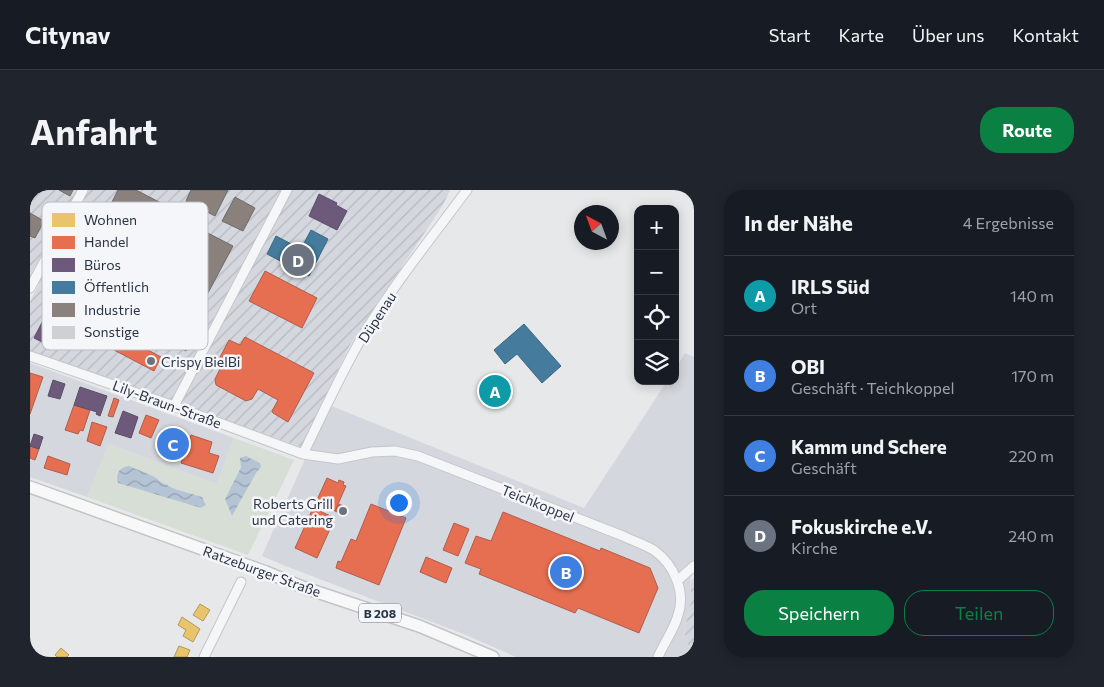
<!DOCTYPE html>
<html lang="de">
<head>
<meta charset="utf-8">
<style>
	:root { --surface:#171b24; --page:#20242c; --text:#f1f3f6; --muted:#9ea1a6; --line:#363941; --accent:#0b8043 }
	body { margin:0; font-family:Commissioner,sans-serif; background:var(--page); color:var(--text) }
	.controls { position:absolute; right:15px; top:15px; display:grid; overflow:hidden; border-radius:10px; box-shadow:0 2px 12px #0003 }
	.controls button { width:45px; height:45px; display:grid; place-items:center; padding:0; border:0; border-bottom:1px solid var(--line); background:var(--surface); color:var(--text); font:25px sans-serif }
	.compass { position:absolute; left:544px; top:15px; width:45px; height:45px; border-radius:50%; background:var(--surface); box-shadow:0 2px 12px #0003; rotate:319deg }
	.you { position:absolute; left:368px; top:312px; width:18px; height:18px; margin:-12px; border:4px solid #fff; border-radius:50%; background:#1a73e8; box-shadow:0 0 0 8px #1a73e833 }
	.badge { display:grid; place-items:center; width:32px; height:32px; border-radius:50%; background:var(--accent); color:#fff; font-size:16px; font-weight:700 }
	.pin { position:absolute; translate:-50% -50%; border:2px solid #fff; box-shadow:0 1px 5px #0006 }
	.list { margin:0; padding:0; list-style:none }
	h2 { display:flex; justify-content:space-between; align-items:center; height:65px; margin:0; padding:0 20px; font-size:21px }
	h2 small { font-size:16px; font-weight:400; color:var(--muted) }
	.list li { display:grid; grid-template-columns:32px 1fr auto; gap:15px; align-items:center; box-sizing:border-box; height:80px; padding:0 20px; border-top:1px solid var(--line) }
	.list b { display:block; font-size:19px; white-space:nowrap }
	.list p { margin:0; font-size:16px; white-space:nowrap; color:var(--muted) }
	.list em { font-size:16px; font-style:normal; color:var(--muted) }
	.actions { display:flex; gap:10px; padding:15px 20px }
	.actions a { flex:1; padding:11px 0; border:1px solid var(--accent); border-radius:20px; text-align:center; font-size:18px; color:var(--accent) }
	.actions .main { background:var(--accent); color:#fff }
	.icon { flex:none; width:28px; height:28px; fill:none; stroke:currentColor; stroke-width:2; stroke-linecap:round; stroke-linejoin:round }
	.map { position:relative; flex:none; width:664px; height:467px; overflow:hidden; border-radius:20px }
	header { display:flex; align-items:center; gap:30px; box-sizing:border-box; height:70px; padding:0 25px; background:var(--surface); border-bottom:1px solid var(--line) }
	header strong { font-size:24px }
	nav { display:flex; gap:28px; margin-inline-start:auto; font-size:18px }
	.intro { display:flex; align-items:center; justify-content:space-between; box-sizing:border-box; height:120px; padding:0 30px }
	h1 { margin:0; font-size:35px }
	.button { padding:12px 22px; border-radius:20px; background:var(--accent); color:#fff; font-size:18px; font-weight:700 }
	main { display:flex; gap:30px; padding:0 30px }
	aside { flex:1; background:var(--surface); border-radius:20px; box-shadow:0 2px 12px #0003 }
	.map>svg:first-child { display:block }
	.built { fill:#d4d7dd }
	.industrial { fill:url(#industrial-furrows) }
	.green { fill:#d6ded6; fill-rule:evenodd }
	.water { fill:url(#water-waves) }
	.homes { fill:#e9c46a; stroke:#b0995f }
	.shops { fill:#e76f51; stroke:#af5d4d }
	.offices { fill:#6d597a; stroke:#594e6a }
	.public { fill:#457b9d; stroke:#3d6683 }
	.industry { fill:#8a817c; stroke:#6e6a6c }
	.building { fill:#ced0d3 }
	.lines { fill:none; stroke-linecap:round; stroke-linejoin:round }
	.minor-casing { stroke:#c4c6c8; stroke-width:11 }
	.major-casing { stroke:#c2c5c8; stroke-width:14 }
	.minor { stroke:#f5f6f7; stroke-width:9 }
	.major { stroke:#f8f8f8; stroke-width:11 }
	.poi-dot { fill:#6c737f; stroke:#f4f6f9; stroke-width:2 }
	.labels { text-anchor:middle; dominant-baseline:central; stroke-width:5; stroke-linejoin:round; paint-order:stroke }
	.shield { fill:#f4f6f9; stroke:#676e7b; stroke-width:1 }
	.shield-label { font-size:12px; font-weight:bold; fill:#2b3445 }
	.street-label { font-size:14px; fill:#2b3445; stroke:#f4f6f9 }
	.poi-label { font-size:14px; fill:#2b3445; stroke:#f4f6f9; text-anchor:start }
	.key { fill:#f4f6f9; stroke:#b8bcc3; stroke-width:1 }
	.key-label { font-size:14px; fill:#2b3445 }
</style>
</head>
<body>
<header>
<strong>Citynav</strong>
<nav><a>Start</a><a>Karte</a><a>Über uns</a><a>Kontakt</a></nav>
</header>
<div class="intro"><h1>Anfahrt</h1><a class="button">Route</a></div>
<main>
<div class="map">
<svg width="664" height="467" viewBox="0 0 664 467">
	<defs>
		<pattern id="industrial-furrows" width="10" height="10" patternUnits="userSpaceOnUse" patternTransform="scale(1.25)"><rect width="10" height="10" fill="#d4d7dd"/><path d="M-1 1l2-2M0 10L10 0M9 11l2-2" fill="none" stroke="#b6b9bf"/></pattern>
		<pattern id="water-waves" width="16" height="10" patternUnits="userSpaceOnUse" patternTransform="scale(1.25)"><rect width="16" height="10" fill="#b4c4d5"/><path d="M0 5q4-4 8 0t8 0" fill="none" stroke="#93a0af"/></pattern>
	</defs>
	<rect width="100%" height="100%" fill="#e6e8ea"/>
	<!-- built -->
	<path class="built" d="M 655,163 L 664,167 L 664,372 L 660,376 L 661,411 L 654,442 L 660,460 L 664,463 L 664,467 L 486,467 L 436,445 L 253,375 L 232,366 L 299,215 L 554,318 L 637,191 L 645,191 L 645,179 Z
		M 0,173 L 204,248 L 187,294 L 79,254 L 57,307 L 0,287 Z"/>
	<!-- industrial -->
	<path class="industrial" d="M 0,0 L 420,0 L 413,15 L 320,155 L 271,257 L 0,161 L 0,112 L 9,94 L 0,88 Z
		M 664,388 L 664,463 L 660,460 L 654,442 L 661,411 L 661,391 Z"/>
	<!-- green -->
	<path class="green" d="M 204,248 L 264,270 L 218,365 L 57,307 L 79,254 L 187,294 ZM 211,276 L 231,277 L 195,309 ZM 93,277 L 125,287 L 131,292 L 145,299 L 172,307 L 176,315 L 171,318 L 88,293 C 85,285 87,282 93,277 Z"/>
	<!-- water -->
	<path class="water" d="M 216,266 L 230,273 L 231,277 L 226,283 L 202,326 L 195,309 L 211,277 L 210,268 Z
		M 99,276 L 125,287 L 131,292 L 145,299 L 172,307 L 176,315 L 171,318 L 88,293 C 85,284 89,277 99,276 Z"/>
	<!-- homes -->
	<path class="homes" d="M 170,414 L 180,420 L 173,431 L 163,425 Z
		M 152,427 L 170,439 L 163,452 L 153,446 L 156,440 L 148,435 Z
		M 149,456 L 160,460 L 157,467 L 144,467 Z
		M 31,458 L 39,465 L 37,467 L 27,467 L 25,465 Z"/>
	<!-- shops -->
	<path class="shops" d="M 235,81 L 287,108 L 272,138 L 219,111 Z
		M 92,146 L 131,167 L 124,181 L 84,160 Z
		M 215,147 L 284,183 L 258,232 L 243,223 L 242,221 L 248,210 L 228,199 L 222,209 L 216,211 L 186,195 L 185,189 L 191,177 L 189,169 L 199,150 L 210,155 Z
		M 0,183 L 13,187 L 0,224 Z
		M 84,208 L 89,210 L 83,227 L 78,226 Z
		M 44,215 L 60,220 L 53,241 L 50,240 L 48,244 L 35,240 Z
		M 116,225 L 129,230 L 121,248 L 109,243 Z
		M 62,232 L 77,237 L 70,256 L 57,251 Z
		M 141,238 L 155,244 L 144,270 L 130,265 Z
		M 161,245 L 182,252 L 179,263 L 189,266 L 183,283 L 151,273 Z
		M 0,256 L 9,259 L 5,270 L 0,268 Z
		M 18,266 L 40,274 L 37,285 L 14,278 Z
		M 297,288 L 308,293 L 309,290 L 314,292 L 313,295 L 316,296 L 305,321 L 286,312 Z
		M 309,314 L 317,318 L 314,325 L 305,321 Z
		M 341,314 L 376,328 L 349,395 L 306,378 L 308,371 L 311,372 L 321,349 L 326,351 Z
		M 283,318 L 305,328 L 287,368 L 265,358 Z
		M 473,322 L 570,361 L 571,358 L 620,378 L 628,398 L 609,443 L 548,418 L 545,423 L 449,384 L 451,379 L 435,373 L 446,346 L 461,351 Z
		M 424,333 L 439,339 L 428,366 L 413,360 Z
		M 396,367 L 422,378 L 416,393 L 390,382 Z"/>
	<!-- offices -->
	<path class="offices" d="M 289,4 L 307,13 L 306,15 L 317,21 L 307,40 L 279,26 Z
		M 37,83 L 58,94 L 26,159 L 4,148 Z
		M 23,190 L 35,194 L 30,209 L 18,206 Z
		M 50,197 L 77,206 L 70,226 L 66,224 L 67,222 L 44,215 Z
		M 93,221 L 108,227 L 101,248 L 85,243 Z
		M 4,244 L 13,247 L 9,259 L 0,256 Z"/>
	<!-- public -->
	<path class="public" d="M 281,40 L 298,49 L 279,86 L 237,64 L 246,46 L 271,59 Z
		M 494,134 L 531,176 L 512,193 L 487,164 L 475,174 L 464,160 Z"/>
	<!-- industry -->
	<path class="industry" d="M 29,0 L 43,0 L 40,6 Z
		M 88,0 L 106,0 L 131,13 L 103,65 L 66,45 L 68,39 L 54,31 L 65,13 L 78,20 Z
		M 161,0 L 198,0 L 185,26 L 156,11 Z
		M 205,7 L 225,18 L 213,41 L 192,31 Z
		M 129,18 L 203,56 L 178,103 L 103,65 Z
		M 0,23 L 14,31 L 5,48 L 0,46 Z
		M 149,144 L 161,150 L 156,161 L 143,155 Z"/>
	<!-- building -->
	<path class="building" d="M 461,194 L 473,200 L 470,207 L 458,202 Z"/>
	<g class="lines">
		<!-- minor casing -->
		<g class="minor-casing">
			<path id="minor" d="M 0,98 L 53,0
				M 0,166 L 144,216 L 273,264 L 308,269 L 342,262 L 365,261 L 388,266 L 593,346 C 603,351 616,355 625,361 C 644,375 656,402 648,425 C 644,440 634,453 628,467
				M 144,216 L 257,0
				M 273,264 C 293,223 312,181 335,142 C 365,93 402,47 437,0
				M 648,390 L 664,376
				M 0,464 L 4,467
				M 174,467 L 211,392"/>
		</g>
		<!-- major casing -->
		<g class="major-casing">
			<path id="major" d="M 0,297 L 236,382 L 275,398 L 389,436 L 463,467"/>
		</g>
		<!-- minor -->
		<use href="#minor" class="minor"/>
		<!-- major -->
		<use href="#major" class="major"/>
	</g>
	<!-- markers -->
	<g class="poi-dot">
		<circle cx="121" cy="171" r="5"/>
		<circle cx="313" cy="321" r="5"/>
	</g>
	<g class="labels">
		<!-- shield labels -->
		<rect class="shield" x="329" y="413.5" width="42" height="19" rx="4"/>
		<g class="shield-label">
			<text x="350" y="423">B 208</text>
		</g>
		<!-- street labels -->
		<g class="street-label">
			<text transform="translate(347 127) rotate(-57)">Düpenau</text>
			<text transform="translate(137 214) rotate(20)">Lily-Braun-Straße</text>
			<text transform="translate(508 313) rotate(22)">Teichkoppel</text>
			<text transform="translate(232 381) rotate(20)">Ratzeburger Straße</text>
		</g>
		<!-- poi labels -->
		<g class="poi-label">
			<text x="131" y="171">Crispy BielBi</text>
			<text x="303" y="313" text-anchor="end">Roberts Grill<tspan x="303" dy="16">und Catering</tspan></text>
		</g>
	</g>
	<!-- legend -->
	<rect x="12" y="12" width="166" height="148" rx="8" class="key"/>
	<rect x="22" y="23" width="23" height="14" fill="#e9c46a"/>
	<rect x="22" y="46" width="23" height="13" fill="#e76f51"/>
	<rect x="22" y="68" width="23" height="14" fill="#6d597a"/>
	<rect x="22" y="91" width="23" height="13" fill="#457b9d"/>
	<rect x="22" y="113" width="23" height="14" fill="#8a817c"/>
	<rect x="22" y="136" width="23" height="13" fill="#ced0d3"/>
	<g class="key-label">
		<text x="54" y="35">Wohnen</text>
		<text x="54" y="57">Handel</text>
		<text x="54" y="80">Büros</text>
		<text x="54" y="102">Öffentlich</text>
		<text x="54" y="125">Industrie</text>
		<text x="54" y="147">Sonstige</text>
	</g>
</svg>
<div class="controls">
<button>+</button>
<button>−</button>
<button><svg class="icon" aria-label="locate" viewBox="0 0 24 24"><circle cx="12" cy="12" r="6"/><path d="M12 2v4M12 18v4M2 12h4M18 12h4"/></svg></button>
<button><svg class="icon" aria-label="layers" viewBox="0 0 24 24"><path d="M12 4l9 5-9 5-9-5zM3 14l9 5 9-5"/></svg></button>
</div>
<svg class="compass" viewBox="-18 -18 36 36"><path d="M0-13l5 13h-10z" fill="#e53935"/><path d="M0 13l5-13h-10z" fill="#9ea1a6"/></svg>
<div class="you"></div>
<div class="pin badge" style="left:465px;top:201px;background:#0f9aa8">A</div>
<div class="pin badge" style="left:536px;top:382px;background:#3f7fe0">B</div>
<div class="pin badge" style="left:143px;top:254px;background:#3f7fe0">C</div>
<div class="pin badge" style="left:268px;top:70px;background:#6b7280">D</div>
</div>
<aside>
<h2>In der Nähe<small>4 Ergebnisse</small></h2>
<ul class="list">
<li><span class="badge" style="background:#0f9aa8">A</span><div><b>IRLS Süd</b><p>Ort</p></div><em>140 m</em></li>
<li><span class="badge" style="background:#3f7fe0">B</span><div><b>OBI</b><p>Geschäft · Teichkoppel</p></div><em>170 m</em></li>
<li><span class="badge" style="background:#3f7fe0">C</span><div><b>Kamm und Schere</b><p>Geschäft</p></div><em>220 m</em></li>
<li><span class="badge" style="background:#6b7280">D</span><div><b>Fokuskirche e.V.</b><p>Kirche</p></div><em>240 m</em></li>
</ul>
<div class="actions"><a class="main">Speichern</a><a>Teilen</a></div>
</aside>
</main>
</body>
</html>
